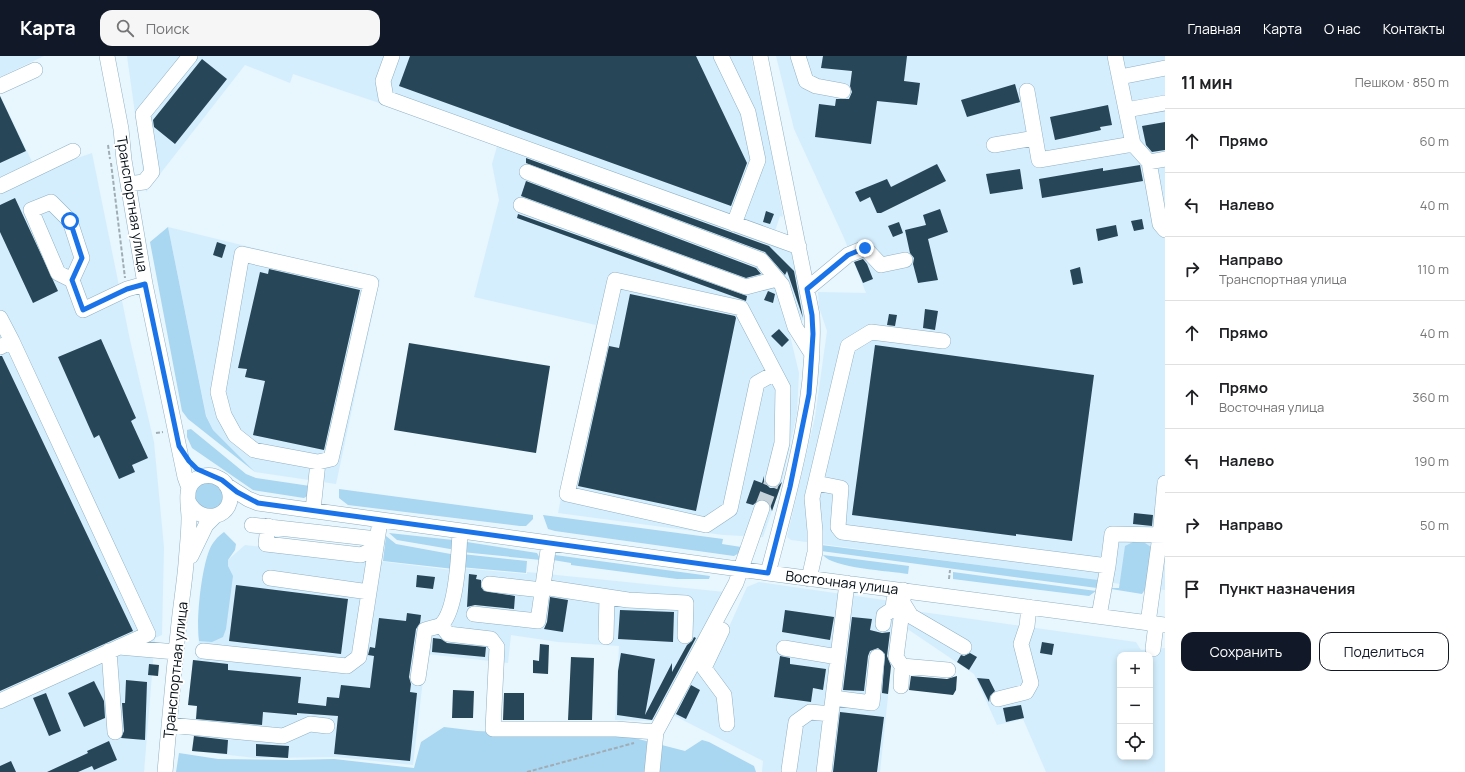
<!DOCTYPE html>
<html lang="ru">
<head>
<meta charset="utf-8">
<style>
	:root { --surface:#fff; --page:#f6f6f6; --text:#202124; --muted:#757577; --line:#e0e0e0; --accent:#111827 }
	body { margin:0; font-family:Manrope,sans-serif; background:var(--page); color:var(--text) }
	.controls { position:absolute; right:12px; bottom:12px; display:grid; overflow:hidden; border-radius:8px; box-shadow:0 2px 6px #0003 }
	.controls button { width:36px; height:36px; display:grid; place-items:center; padding:0; border:0; border-bottom:1px solid var(--line); background:var(--surface); color:var(--text); font:20px sans-serif }
	.stop { position:absolute; width:12px; height:12px; margin:-9px; border:3px solid #1a73e8; border-radius:50%; background:#fff }
	.stop.end { background:#1a73e8; border-color:#fff; box-shadow:0 1px 4px #0008 }
	.list { margin:0; padding:0; list-style:none }
	h2 { display:flex; justify-content:space-between; align-items:center; height:52px; margin:0; padding:0 16px; font-size:17px }
	h2 small { font-size:13px; font-weight:400; color:var(--muted) }
	.list li { display:grid; grid-template-columns:26px 1fr auto; gap:12px; align-items:center; box-sizing:border-box; height:64px; padding:0 16px; border-top:1px solid var(--line) }
	.list b { display:block; font-size:15px; white-space:nowrap }
	.list p { margin:0; font-size:13px; white-space:nowrap; color:var(--muted) }
	.list em { font-size:13px; font-style:normal; color:var(--muted) }
	.actions { display:flex; gap:8px; padding:12px 16px }
	.actions a { flex:1; padding:9px 0; border:1px solid var(--accent); border-radius:12px; text-align:center; font-size:14px; color:var(--accent) }
	.actions .main { background:var(--accent); color:#fff }
	.icon { flex:none; width:22px; height:22px; fill:none; stroke:currentColor; stroke-width:2; stroke-linecap:round; stroke-linejoin:round }
	.map { position:relative; flex:none; width:1165px; height:716px; overflow:hidden }
	header { display:flex; align-items:center; gap:24px; box-sizing:border-box; height:56px; padding:0 20px; background:var(--accent); color:#fff }
	header strong { font-size:19px }
	nav { display:flex; gap:22px; margin-inline-start:auto; font-size:14px }
	.search { width:280px; height:36px; background:var(--page); display:flex; align-items:center; gap:10px; box-sizing:border-box; padding:0 14px; border-radius:12px; color:var(--muted); font-size:15px }
	main { display:flex }
	aside { flex:1; background:var(--surface) }
	.map>svg:first-child { display:block }
	.built { fill:#d4eefd; fill-rule:evenodd }
	.green { fill:#a9d6f1 }
	.building { fill:#274657 }
	.lines { fill:none; stroke-linecap:round; stroke-linejoin:round }
	.minor-tunnel { stroke:#c6d3db; stroke-width:15; stroke-dasharray:15 8; stroke-linecap:butt }
	.minor-casing { stroke:#8fb1c5; stroke-width:16 }
	.path { stroke:#a0adb4; stroke-width:2; stroke-dasharray:4 2; stroke-linecap:butt }
	.minor { stroke:#fff; stroke-width:15 }
	.route { stroke:#1a73e8; stroke-width:5 }
	.labels { text-anchor:middle; dominant-baseline:central; stroke-width:4; stroke-linejoin:round; paint-order:stroke }
	.street-label { font-size:14px; fill:#030d14; stroke:#fff }
</style>
</head>
<body>
<header>
<strong>Карта</strong>
<div class="search"><svg class="icon" aria-label="search" viewBox="0 0 24 24"><circle cx="10" cy="10" r="6"/><path d="M15 15l6 6"/></svg>Поиск</div>
<nav><a>Главная</a><a>Карта</a><a>О нас</a><a>Контакты</a></nav>
</header>
<main>
<div class="map">
<svg width="1165" height="716" viewBox="0 0 1165 716">
	<rect width="100%" height="100%" fill="#e8f6fe"/>
	<!-- built -->
	<path class="built" d="M 0,0 L 44,0 L 0,21 Z
		M 127,0 L 751,0 L 767,70 L 783,161 L 780,160 L 771,187 L 792,197 L 807,262 L 788,271 L 799,317 L 797,357 L 782,426 L 763,481 L 723,479 L 558,457 L 596,269 L 474,241 L 499,144 L 492,108 L 498,87 L 293,18 L 290,27 L 245,9 L 146,136 Z
		M 776,0 L 1165,0 L 1165,534 L 791,484 L 787,481 L 815,361 L 827,275 L 819,251 L 818,236 L 866,237 L 844,182 L 794,73 Z
		M 0,39 L 37,116 L 92,97 L 130,284 L 154,386 L 164,491 L 162,579 L 155,582 L 144,716 L 0,716 Z
		M 168,171 L 380,223 L 336,428 L 255,416 L 213,374 L 206,359 Z
		M 245,489 L 460,515 L 461,512 L 527,518 L 527,516 L 725,536 L 656,665 L 615,664 L 619,590 L 558,586 L 511,579 L 508,607 L 426,598 L 413,709 L 336,701 L 257,702 L 192,695 L 197,650 L 188,649 L 193,604 L 197,604 L 205,524 Z
		M 759,526 L 898,546 L 880,716 L 762,716 L 763,705 L 671,658 L 709,588 L 719,593 L 747,531 Z
		M 915,555 L 1136,586 L 1141,594 L 1165,592 L 1165,716 L 1046,716 L 1023,663 L 997,669 L 974,618 L 906,572 L 906,567 ZM 1120,599 L 1150,599 L 1150,701 L 1120,701 Z"/>
	<!-- green -->
	<path class="green" d="M 168,171 L 206,360 L 213,374 L 255,416 L 188,363 L 182,355 L 150,186 Z
		M 191,373 L 246,418 L 256,422 L 310,430 L 309,439 L 304,442 L 253,434 L 192,392 L 187,381 L 187,374 Z
		M195 440a14 14 0 1 1 28 0a14 14 0 1 1-28 0Z
		M 339,433 L 533,459 L 533,463 L 526,470 L 520,470 L 348,449 L 339,442 Z
		M 543,459 L 723,483 L 722,488 L 741,491 L 739,497 L 734,500 L 555,475 L 548,473 Z
		M 224,476 L 236,488 L 235,494 L 228,504 L 228,510 L 233,520 L 226,573 L 223,581 L 212,586 L 199,585 C 196,564 201,516 209,495 C 212,487 217,481 224,476 Z
		M 389,477 L 453,484 L 456,494 L 397,484 Z
		M 386,480 L 396,488 L 456,499 L 454,513 L 383,505 Z
		M 467,486 L 537,497 L 541,504 L 462,496 Z
		M 1133,486 L 1145,487 L 1151,491 L 1146,532 L 1142,538 L 1111,533 L 1111,532 L 1119,532 L 1125,490 Z
		M 821,489 L 1098,524 L 1097,532 L 821,495 Z
		M 462,498 L 527,505 L 526,517 L 460,511 Z
		M 555,499 L 710,520 L 709,523 L 677,523 L 571,509 L 571,507 L 553,504 Z
		M 823,499 L 909,510 L 908,518 C 890,515 832,512 823,499 Z
		M 953,516 L 1096,535 L 1089,540 L 953,523 Z
		M 444,671 L 477,675 L 544,678 L 615,677 L 685,695 L 702,684 L 709,686 L 754,710 L 756,716 L 176,716 L 179,697 L 218,703 L 292,704 L 334,703 L 414,712 L 421,686 Z"/>
	<!-- building -->
	<path class="building" d="M 410,0 L 696,0 L 747,107 L 731,150 L 399,30 Z
		M 823,0 L 907,0 L 904,25 L 920,27 L 917,49 L 877,45 L 871,88 L 815,81 L 819,48 L 835,50 L 836,43 L 849,43 L 852,36 L 850,30 L 852,15 L 821,12 Z
		M 202,3 L 227,23 L 175,88 L 154,71 L 153,64 Z
		M 1015,28 L 1020,46 L 967,61 L 961,44 Z
		M 0,40 L 26,95 L 0,107 Z
		M 1108,49 L 1112,69 L 1100,71 L 1101,74 L 1055,84 L 1050,61 Z
		M 1165,66 L 1165,94 L 1152,96 L 1146,89 L 1142,70 Z
		M 526,102 L 769,190 L 794,215 L 803,262 L 787,215 L 785,219 L 765,196 L 526,107 Z
		M 937,108 L 946,125 L 881,157 L 877,157 L 870,141 L 860,146 L 855,136 L 887,123 L 891,131 Z
		M 1140,109 L 1143,125 L 1042,142 L 1039,123 L 1103,112 L 1103,115 Z
		M 1020,113 L 1023,133 L 990,138 L 986,118 Z
		M 526,125 L 756,212 L 761,218 L 746,222 L 521,140 Z
		M 15,142 L 58,235 L 33,247 L 0,176 L 0,149 Z
		M 940,153 L 948,176 L 928,183 L 938,224 L 918,227 L 913,208 L 914,202 L 910,197 L 905,174 L 926,169 L 923,159 Z
		M 766,155 L 774,158 L 770,168 L 763,166 Z
		M 518,158 L 747,240 L 746,245 L 517,162 Z
		M 1142,163 L 1144,173 L 1134,175 L 1131,165 Z
		M 899,166 L 903,177 L 893,181 L 888,170 Z
		M 1116,169 L 1118,180 L 1098,185 L 1096,173 Z
		M 217,186 L 226,189 L 222,202 L 213,199 Z
		M 863,203 L 867,208 L 873,223 L 863,227 L 854,206 Z
		M 1080,211 L 1083,227 L 1073,229 L 1070,214 Z
		M 269,213 L 360,234 L 324,394 L 253,379 L 265,325 L 245,321 L 247,313 L 238,312 L 260,216 L 268,218 Z
		M 768,235 L 775,238 L 773,247 L 764,244 Z
		M 630,238 L 735,260 L 736,262 L 696,455 L 578,430 L 609,290 L 619,292 Z
		M 925,253 L 938,255 L 935,274 L 923,272 Z
		M 889,258 L 897,259 L 895,270 L 887,269 Z
		M 779,273 L 789,284 L 782,291 L 771,280 Z
		M 101,283 L 136,362 L 131,365 L 148,402 L 132,409 L 135,416 L 119,423 L 99,379 L 94,382 L 58,301 Z
		M 409,287 L 550,310 L 536,397 L 394,374 Z
		M 875,289 L 1094,319 L 1072,485 L 1016,478 L 1016,480 L 852,459 Z
		M 0,300 L 2,300 L 133,575 L 0,635 Z
		M 764,420 L 764,426 L 770,432 L 776,432 L 782,426 L 772,455 L 769,446 L 765,444 L 760,443 L 753,449 L 746,447 L 754,424 L 762,427 Z
		M 1134,457 L 1153,459 L 1152,470 L 1133,468 Z
		M 469,518 L 477,519 L 476,523 L 481,524 L 481,531 L 484,535 L 515,540 L 514,553 L 475,549 L 467,551 Z
		M 417,519 L 435,521 L 433,533 L 416,531 Z
		M 236,529 L 348,543 L 341,598 L 229,585 Z
		M 550,541 L 568,544 L 563,576 L 544,573 L 547,566 Z
		M 620,554 L 674,556 L 673,586 L 618,583 Z
		M 785,554 L 834,561 L 830,584 L 782,576 Z
		M 407,557 L 421,559 L 420,567 L 416,573 L 409,621 L 411,628 L 410,636 L 417,637 L 410,705 L 334,698 L 338,660 L 297,657 L 297,659 L 263,656 L 262,669 L 196,663 L 197,650 L 188,649 L 193,604 L 228,608 L 228,614 L 301,621 L 298,647 L 326,650 L 327,641 L 339,642 L 341,629 L 370,632 L 374,600 L 368,599 L 370,591 L 375,592 L 379,562 L 406,565 Z
		M 852,561 L 872,563 L 870,574 L 882,577 L 890,576 L 887,600 L 891,610 L 888,638 L 882,637 L 885,598 L 878,592 L 870,595 L 868,600 L 864,635 L 843,634 Z
		M 694,581 L 696,582 L 652,664 L 617,659 L 618,615 L 621,597 L 655,603 L 645,659 L 672,607 L 672,616 L 687,589 L 692,585 Z
		M 433,582 L 441,583 L 447,587 L 486,591 L 485,601 L 432,596 Z
		M 1042,586 L 1054,588 L 1052,599 L 1040,597 Z
		M 540,588 L 549,589 L 548,618 L 533,617 L 533,604 L 539,605 Z
		M 970,597 L 977,601 L 969,614 L 957,606 L 961,599 L 964,600 Z
		M 780,600 L 790,602 L 790,608 L 826,613 L 823,634 L 813,632 L 811,646 L 774,641 Z
		M 571,601 L 594,602 L 592,664 L 568,664 Z
		M 149,608 L 159,609 L 158,620 L 148,619 Z
		M 911,620 L 947,623 L 957,620 L 956,634 L 953,639 L 909,634 Z
		M 977,622 L 989,623 L 995,635 L 990,640 L 989,646 Z
		M 126,624 L 147,626 L 145,684 L 121,682 L 124,675 L 122,647 L 125,647 Z
		M 94,625 L 104,645 L 105,662 L 84,671 L 68,637 Z
		M 691,629 L 700,634 L 686,663 L 676,658 Z
		M 453,634 L 474,635 L 473,662 L 452,662 Z
		M 46,637 L 61,675 L 49,680 L 33,642 Z
		M 504,637 L 524,637 L 524,664 L 503,664 Z
		M 1021,649 L 1024,662 L 1006,666 L 1003,652 Z
		M 840,656 L 884,661 L 877,716 L 833,716 Z
		M 194,680 L 228,684 L 227,698 L 192,695 Z
		M 109,685 L 117,704 L 94,714 L 92,710 L 78,716 L 47,716 L 88,697 L 87,695 Z
		M 256,688 L 289,690 L 288,702 L 256,700 Z
		M 11,705 L 16,716 L 0,716 L 0,710 Z"/>
	<g class="lines">
		<!-- minor-tunnel -->
		<path class="minor-tunnel" d="M 762,452 L 773,423"/>
		<!-- minor casing -->
		<g class="minor-casing">
			<path id="minor" d="M 107,0 L 121,73 L 124,104 L 145,228 L 185,421 L 189,432
				M 392,0 L 383,25 L 386,42 L 799,191
				M 721,0 L 748,56 L 758,104 L 734,168
				M 760,0 L 812,259 C 816,347 790,433 768,517
				M 798,0 L 806,25 L 816,30 L 843,35
				M 1120,21 L 1165,12
				M 0,30 L 35,14
				M 1027,35 L 1039,104 L 1133,88 L 1115,0
				M 1126,54 L 1165,47
				M 1133,88 L 1149,106 L 1165,103
				M 994,89 L 1035,82
				M 1149,106 L 1160,168 L 1165,174
				M 527,116 L 761,204 L 782,229 L 795,271 L 812,298
				M 128,128 L 144,126 L 152,116 L 143,58 L 190,0
				M 0,130 L 73,95
				M 521,149 L 746,231 L 777,223
				M 242,198 L 371,227 L 331,403 L 318,406 L 254,394 L 235,379 L 224,359 L 218,336 Z
				M 72,224 L 82,202 L 70,165 L 51,146 L 31,154 L 58,217 L 72,224 L 83,254 L 127,233 L 145,228
				M 807,233 L 848,199 L 865,192 L 881,209 L 905,204
				M 0,262 L 12,285
				M 0,291 L 12,285 L 148,578 L 0,645
				M 773,423 L 782,387 L 783,332 L 741,252 L 615,224 L 567,438 L 706,469 L 730,453 L 757,327 L 775,317
				M 816,427 L 841,432 L 838,471 L 842,476 L 1108,510 L 1112,478 L 1165,479
				M 226,429 L 248,443 L 258,447 L 768,517 L 1165,569
				M 313,454 L 318,406
				M 252,469 L 377,483
				M 268,470 L 266,488 L 361,499 L 376,492
				M 191,500 L 206,469 L 214,461
				M 270,522 L 369,536
				M 809,523 L 815,496 L 815,475 L 812,442 L 848,290 L 871,276 L 943,285
				M 489,528 L 542,534
				M 543,531 L 628,544 L 686,547 L 685,580
				M 903,534 L 903,547 L 911,560 L 964,591
				M 474,558 L 538,565 L 549,487
				M 1099,560 L 1108,510
				M 1148,567 L 1160,480 L 1165,427
				M 883,568 L 884,559 L 893,553 L 895,534
				M 441,569 L 448,578 L 491,583 L 497,591 L 493,673 L 616,673 L 656,676
				M 722,574 L 704,612 L 724,639 L 727,668
				M 606,581 L 607,541
				M 119,591 L 176,596
				M 784,592 L 838,601
				M 1153,593 L 1156,568
				M 109,595 L 115,676
				M 203,595 L 347,610 L 359,601 L 380,465
				M 902,610 L 948,614
				M 418,622 L 425,574 C 430,572 439,571 442,568 C 457,552 459,498 460,475
				M 901,630 L 902,610 L 896,601 L 903,547
				M 833,642 L 872,647 L 877,601
				M 998,643 L 1026,636 L 1031,627 L 1021,588 L 1027,570 L 1029,551
				M 169,669 L 283,680 L 310,668 L 327,670
				M 789,714 L 796,666 L 810,656 L 831,658
				M 165,716 C 169,670 173,623 178,577 C 180,554 184,531 186,508 C 187,493 189,477 189,462 C 189,453 186,441 189,432 C 194,420 209,416 220,423 C 224,425 227,429 229,434 C 237,460 201,472 188,445
				M 652,716 L 656,676 L 736,527 L 762,452
				M 824,716 L 847,527"/>
		</g>
		<!-- path -->
		<path class="path" d="M 108,89 L 110,103
			M 111,107 L 125,222
			M 156,377 L 163,376
			M 949,523 L 950,514
			M 527,716 L 634,687"/>
		<!-- minor -->
		<use href="#minor" class="minor"/>
	</g>
	<g class="lines">
		<!-- route -->
		<path class="route" d="M 70,165 L 82,202 L 72,224 L 83,254 L 127,233 L 145,228 L 179,390 L 189,405 L 197,413 L 222,424 L 237,436 L 258,447 L 768,517 L 790,431 L 809,338 L 813,278 L 812,259 L 807,233 L 848,199 L 865,192"/>
	</g>
	<g class="labels">
		<!-- street labels -->
		<g class="street-label">
			<text transform="translate(133 148) rotate(81)">Транспортная улица</text>
			<text transform="translate(842 526) rotate(7)">Восточная улица</text>
			<text transform="translate(175 614) rotate(-84)">Транспортная улица</text>
		</g>
	</g>
</svg>
<div class="controls">
<button>+</button>
<button>−</button>
<button><svg class="icon" aria-label="locate" viewBox="0 0 24 24"><circle cx="12" cy="12" r="6"/><path d="M12 2v4M12 18v4M2 12h4M18 12h4"/></svg></button>
</div>
<div class="stop" style="left:70px;top:165px"></div>
<div class="stop end" style="left:865px;top:192px"></div>
</div>
<aside>
<h2>11 мин<small>Пешком · 850 m</small></h2>
<ul class="list">
<li><svg class="icon" aria-label="ahead" viewBox="0 0 24 24"><path d="M12 20V5M6 11l6-6 6 6"/></svg><div><b>Прямо</b></div><em>60 m</em></li>
<li><svg class="icon" aria-label="left" viewBox="0 0 24 24"><path d="M17 20v-9H6M10 6l-5 5 5 5"/></svg><div><b>Налево</b></div><em>40 m</em></li>
<li><svg class="icon" aria-label="right" viewBox="0 0 24 24"><path d="M7 20v-9h11M14 6l5 5-5 5"/></svg><div><b>Направо</b><p>Транспортная улица</p></div><em>110 m</em></li>
<li><svg class="icon" aria-label="ahead" viewBox="0 0 24 24"><path d="M12 20V5M6 11l6-6 6 6"/></svg><div><b>Прямо</b></div><em>40 m</em></li>
<li><svg class="icon" aria-label="ahead" viewBox="0 0 24 24"><path d="M12 20V5M6 11l6-6 6 6"/></svg><div><b>Прямо</b><p>Восточная улица</p></div><em>360 m</em></li>
<li><svg class="icon" aria-label="left" viewBox="0 0 24 24"><path d="M17 20v-9H6M10 6l-5 5 5 5"/></svg><div><b>Налево</b></div><em>190 m</em></li>
<li><svg class="icon" aria-label="right" viewBox="0 0 24 24"><path d="M7 20v-9h11M14 6l5 5-5 5"/></svg><div><b>Направо</b></div><em>50 m</em></li>
<li><svg class="icon" aria-label="arrive" viewBox="0 0 24 24"><path d="M6 21V4h12l-3 4 3 4H6"/></svg><div><b>Пункт назначения</b></div></li>
</ul>
<div class="actions"><a class="main">Сохранить</a><a>Поделиться</a></div>
</aside>
</main>
</body>
</html>
